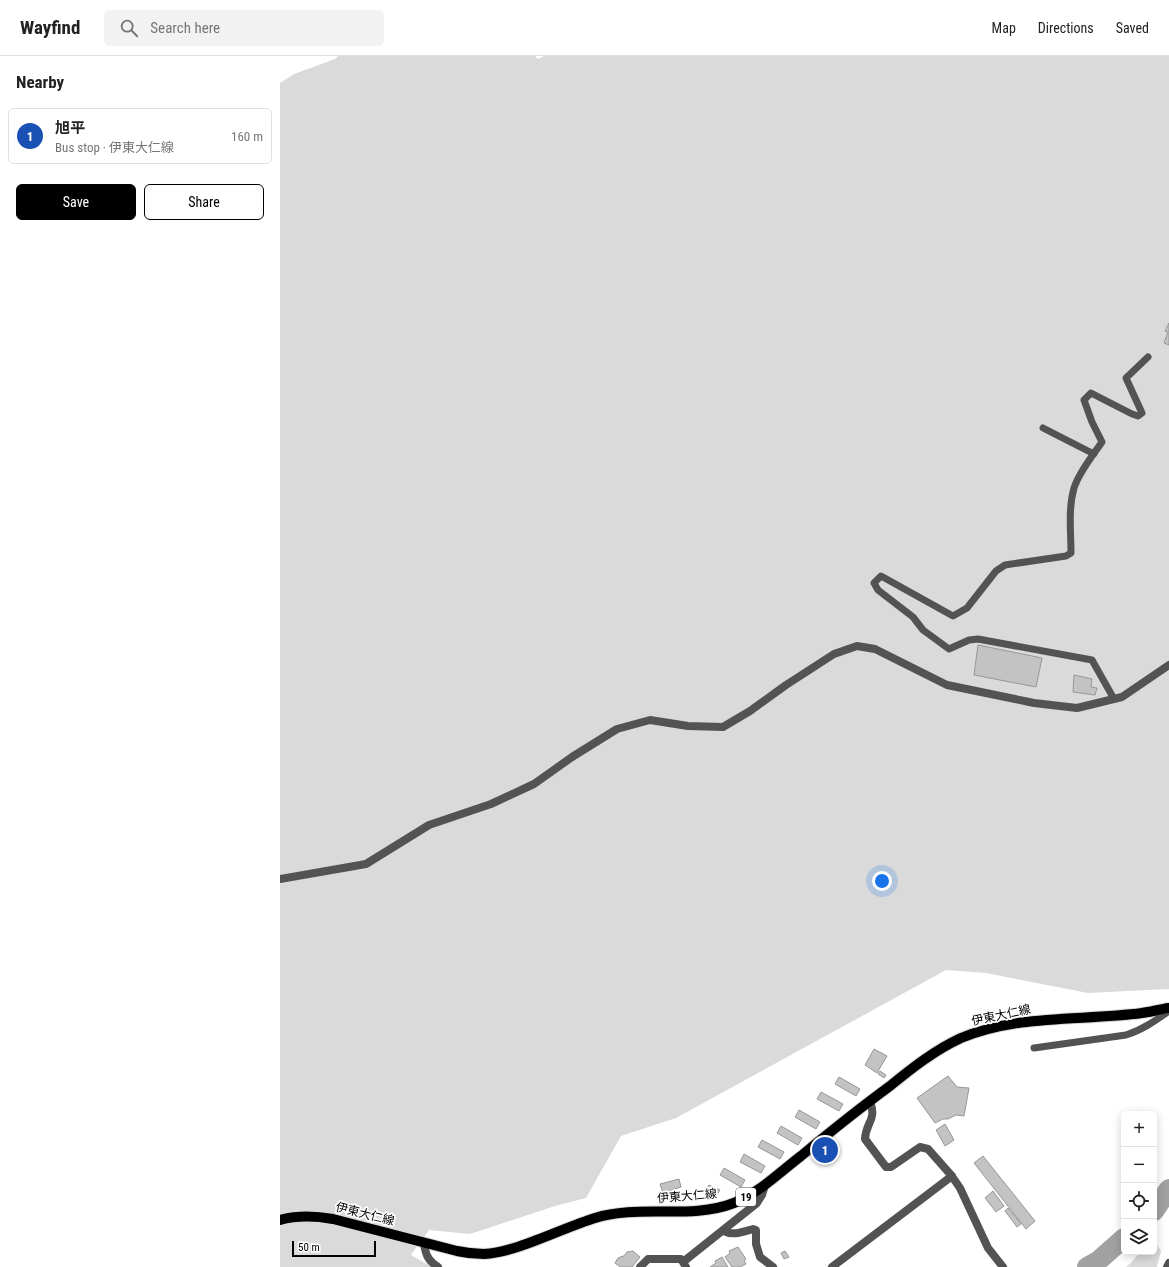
<!DOCTYPE html>
<html lang="en">
<head>
<meta charset="utf-8">
<style>
	:root { --surface:#fff; --page:#f2f2f2; --text:#222; --muted:#767676; --line:#e0e0e0; --accent:#000 }
	body { margin:0; font-family:"Roboto Condensed","Noto Sans JP",sans-serif; background:var(--page); color:var(--text) }
	.controls { position:absolute; right:12px; bottom:12px; display:grid; overflow:hidden; border-radius:6px; box-shadow:0 2px 10px #0003 }
	.controls button { width:36px; height:36px; display:grid; place-items:center; padding:0; border:0; border-bottom:1px solid var(--line); background:var(--surface); color:var(--text); font:20px sans-serif }
	.scale { position:absolute; left:12px; bottom:10px; width:84px; box-sizing:border-box; padding-left:4px; border:2px solid #000; border-top:0; font-size:11px; line-height:14px; white-space:nowrap; color:#000; -webkit-text-stroke:3px #fff; paint-order:stroke }
	.you { position:absolute; left:602px; top:825px; width:14px; height:14px; margin:-10px; border:3px solid #fff; border-radius:50%; background:#1a73e8; box-shadow:0 0 0 6px #1a73e833 }
	.badge { display:grid; place-items:center; width:26px; height:26px; border-radius:50%; background:var(--accent); color:#fff; font-size:13px; font-weight:700 }
	.pin { position:absolute; translate:-50% -50%; border:2px solid #fff; box-shadow:0 1px 4px #0006 }
	.list { margin:0; padding:0; list-style:none }
	h2 { display:flex; justify-content:space-between; align-items:center; height:52px; margin:0; padding:0 16px; font-size:17px }
	h2 small { font-size:13px; font-weight:400; color:var(--muted) }
	.list li { display:grid; grid-template-columns:26px 1fr auto; gap:12px; align-items:center; box-sizing:border-box; height:56px; margin:0 8px 8px; padding:0 8px; border:1px solid var(--line); border-radius:6px }
	.list b { display:block; font-size:15px; white-space:nowrap }
	.list p { margin:0; font-size:13px; white-space:nowrap; color:var(--muted) }
	.list em { font-size:13px; font-style:normal; color:var(--muted) }
	.actions { display:flex; gap:8px; padding:12px 16px }
	.actions a { flex:1; padding:9px 0; border:1px solid var(--accent); border-radius:6px; text-align:center; font-size:14px; color:var(--accent) }
	.actions .main { background:var(--accent); color:#fff }
	.icon { flex:none; width:22px; height:22px; fill:none; stroke:currentColor; stroke-width:2; stroke-linecap:round; stroke-linejoin:round }
	.map { position:relative; flex:none; width:889px; height:1211px; overflow:hidden }
	header { display:flex; align-items:center; gap:24px; box-sizing:border-box; height:56px; padding:0 20px; background:var(--surface); border-bottom:1px solid var(--line) }
	header strong { font-size:19px }
	nav { display:flex; gap:22px; margin-inline-start:auto; font-size:14px }
	.search { width:280px; height:36px; background:var(--page); display:flex; align-items:center; gap:10px; box-sizing:border-box; padding:0 14px; border-radius:6px; color:var(--muted); font-size:15px }
	main { display:flex }
	aside { flex:1; background:var(--surface) }
	.map>svg:first-child { display:block }
	.green { fill:#dadada }
	.lines { fill:none; stroke-linecap:round; stroke-linejoin:round }
	.river { stroke:#a1a1a1; stroke-width:20 }
	.building { fill:#c3c3c3; stroke:#979797 }
	.primary-casing { stroke:#dbdbdb; stroke-width:12 }
	.lane { stroke:#535353; stroke-width:7 }
	.street { stroke:#535353; stroke-width:8 }
	.primary { stroke:#000; stroke-width:10 }
	.labels { text-anchor:middle; dominant-baseline:central; stroke-width:3.5; stroke-linejoin:round; paint-order:stroke }
	.shield { fill:#fff; stroke:#4c4c4c; stroke-width:1 }
	.shield-label { font-size:11px; font-weight:bold; fill:#000 }
	.street-label { font-size:12px; fill:#000; stroke:#fff }
</style>
</head>
<body>
<header>
<strong>Wayfind</strong>
<div class="search"><svg class="icon" aria-label="search" viewBox="0 0 24 24"><circle cx="10" cy="10" r="6"/><path d="M15 15l6 6"/></svg>Search here</div>
<nav><a>Map</a><a>Directions</a><a>Saved</a></nav>
</header>
<main>
<aside>
<h2>Nearby<small></small></h2>
<ul class="list">
<li><span class="badge" style="background:#1a4fb4">1</span><div><b>旭平</b><p>Bus stop · 伊東大仁線</p></div><em>160 m</em></li>
</ul>
<div class="actions"><a class="main">Save</a><a>Share</a></div>
</aside>
<div class="map">
<svg width="889" height="1211" viewBox="0 0 889 1211">
	<rect width="100%" height="100%" fill="#fff"/>
	<!-- green -->
	<path class="green" d="M 58,0 L 255,0 L 258,3 L 264,0 L 889,0 L 889,933 L 808,937 L 706,917 L 666,914 L 396,1062 L 341,1080 L 306,1142 L 275,1150 L 190,1178 L 149,1174 L 131,1199 L 152,1211 L 0,1211 L 0,27 L 14,18 L 55,3 Z
		M 877,1189 L 881,1195 L 877,1211 L 846,1211 C 860,1200 853,1196 874,1196 L 874,1191 Z"/>
	<g class="lines">
		<!-- river -->
		<path class="river" d="M 874,1155 L 889,1133
			M 807,1211 L 818,1205 L 844,1182"/>
	</g>
	<!-- building -->
	<path class="building" d="M 889,267 L 889,289 L 884,287 L 888,276 L 885,275 Z
		M 698,589 L 762,602 L 756,631 L 694,619 Z
		M 794,619 L 812,623 L 811,631 L 817,632 L 815,639 L 793,636 Z
		M 594,993 L 607,1000 L 597,1017 L 585,1009 Z
		M 600,1015 L 606,1019 L 604,1022 L 598,1018 Z
		M 668,1020 L 677,1031 L 689,1032 L 684,1060 L 676,1059 L 668,1063 L 663,1063 L 655,1067 L 637,1042 Z
		M 559,1021 L 580,1033 L 576,1040 L 555,1028 Z
		M 541,1036 L 563,1048 L 559,1055 L 537,1043 Z
		M 519,1054 L 540,1066 L 536,1073 L 515,1061 Z
		M 665,1068 L 674,1084 L 665,1090 L 656,1074 Z
		M 501,1070 L 522,1082 L 518,1089 L 497,1077 Z
		M 482,1084 L 504,1096 L 500,1103 L 478,1091 Z
		M 464,1098 L 485,1110 L 481,1117 L 460,1106 Z
		M 703,1100 L 755,1165 L 746,1173 L 694,1107 Z
		M 444,1112 L 465,1124 L 461,1131 L 440,1119 Z
		M 399,1123 L 401,1131 L 383,1137 L 380,1128 Z
		M 429,1129 L 440,1134 L 436,1141 L 425,1136 Z
		M 713,1135 L 724,1150 L 716,1156 L 705,1142 Z
		M 728,1152 L 741,1168 L 737,1171 L 725,1155 Z
		M 458,1191 L 466,1203 L 464,1204 L 466,1208 L 460,1211 L 452,1211 L 445,1201 L 450,1197 L 449,1195 Z
		M 353,1195 L 360,1201 L 352,1211 L 340,1211 L 335,1207 L 338,1202 L 343,1200 L 344,1200 L 347,1196 Z
		M 505,1195 L 509,1201 L 504,1203 L 501,1197 Z
		M 442,1201 L 448,1211 L 430,1211 L 436,1207 L 435,1205 Z"/>
	<g class="lines">
		<!-- primary casing -->
		<g class="primary-casing">
			<path id="primary" d="M 0,1164 C 18,1159 36,1160 53,1163 L 177,1195 C 186,1197 195,1198 204,1198 C 238,1196 282,1172 315,1162 C 360,1148 410,1164 454,1147 C 479,1137 500,1116 521,1100 C 550,1076 580,1052 610,1030 C 632,1012 655,994 681,982 C 739,958 802,965 862,957 C 871,956 880,953 889,952"/>
		</g>
		<!-- lane -->
		<path class="lane" d="M 763,372 L 814,398
			M 834,643 L 812,604 L 698,583 L 689,584 L 669,593 L 643,574 L 633,561 L 598,534 L 594,527 L 601,520 L 673,560 L 687,552 L 716,515 L 725,509 L 786,500 L 791,497 C 791,476 788,453 794,432 C 799,416 813,399 822,386 L 812,366 L 804,344 L 811,337 L 852,358 L 858,360 L 862,357 L 846,322 L 868,301
			M 754,992 L 846,979 C 862,974 875,965 889,955"/>
		<!-- street -->
		<path class="street" d="M 0,823 L 86,808 L 149,769 L 211,748 L 254,728 L 292,701 L 337,673 L 370,664 L 408,670 L 443,671 L 470,655 L 506,629 L 554,598 L 577,590 L 595,593 L 667,629 L 754,647 L 797,652 L 842,641 L 889,609
			M 590,1045 C 597,1065 586,1065 585,1083 L 606,1111 L 611,1111 L 640,1091 L 648,1093 L 671,1119 L 680,1132 L 708,1192 L 723,1211
			M 443,1175 C 453,1180 463,1176 473,1173 L 476,1174 L 476,1188 L 480,1201 L 493,1211
			M 144,1186 C 145,1198 148,1205 158,1211
			M 403,1206 L 477,1147 L 482,1139 L 485,1129
			M 360,1211 L 368,1203 L 401,1203 L 406,1211
			M 552,1211 L 672,1120
			M 887,1211 L 889,1207"/>
		<!-- primary -->
		<use href="#primary" class="primary"/>
	</g>
	<g class="labels">
		<!-- shield labels -->
		<rect class="shield" x="456" y="1132" width="20" height="18" rx="3"/>
		<g class="shield-label">
			<text x="466" y="1141">19</text>
		</g>
		<!-- street labels -->
		<g class="street-label">
			<text transform="translate(721 959) rotate(-12)">伊東大仁線</text>
			<text transform="translate(407 1140) rotate(-5)">伊東大仁線</text>
			<text transform="translate(85 1158) rotate(14)">伊東大仁線</text>
		</g>
	</g>
</svg>
<div class="controls">
<button>+</button>
<button>−</button>
<button><svg class="icon" aria-label="locate" viewBox="0 0 24 24"><circle cx="12" cy="12" r="6"/><path d="M12 2v4M12 18v4M2 12h4M18 12h4"/></svg></button>
<button><svg class="icon" aria-label="layers" viewBox="0 0 24 24"><path d="M12 4l9 5-9 5-9-5zM3 14l9 5 9-5"/></svg></button>
</div>
<div class="scale">50 m</div>
<div class="you"></div>
<div class="pin badge" style="left:545px;top:1094px;background:#1a4fb4">1</div>
</div>
</main>
</body>
</html>
